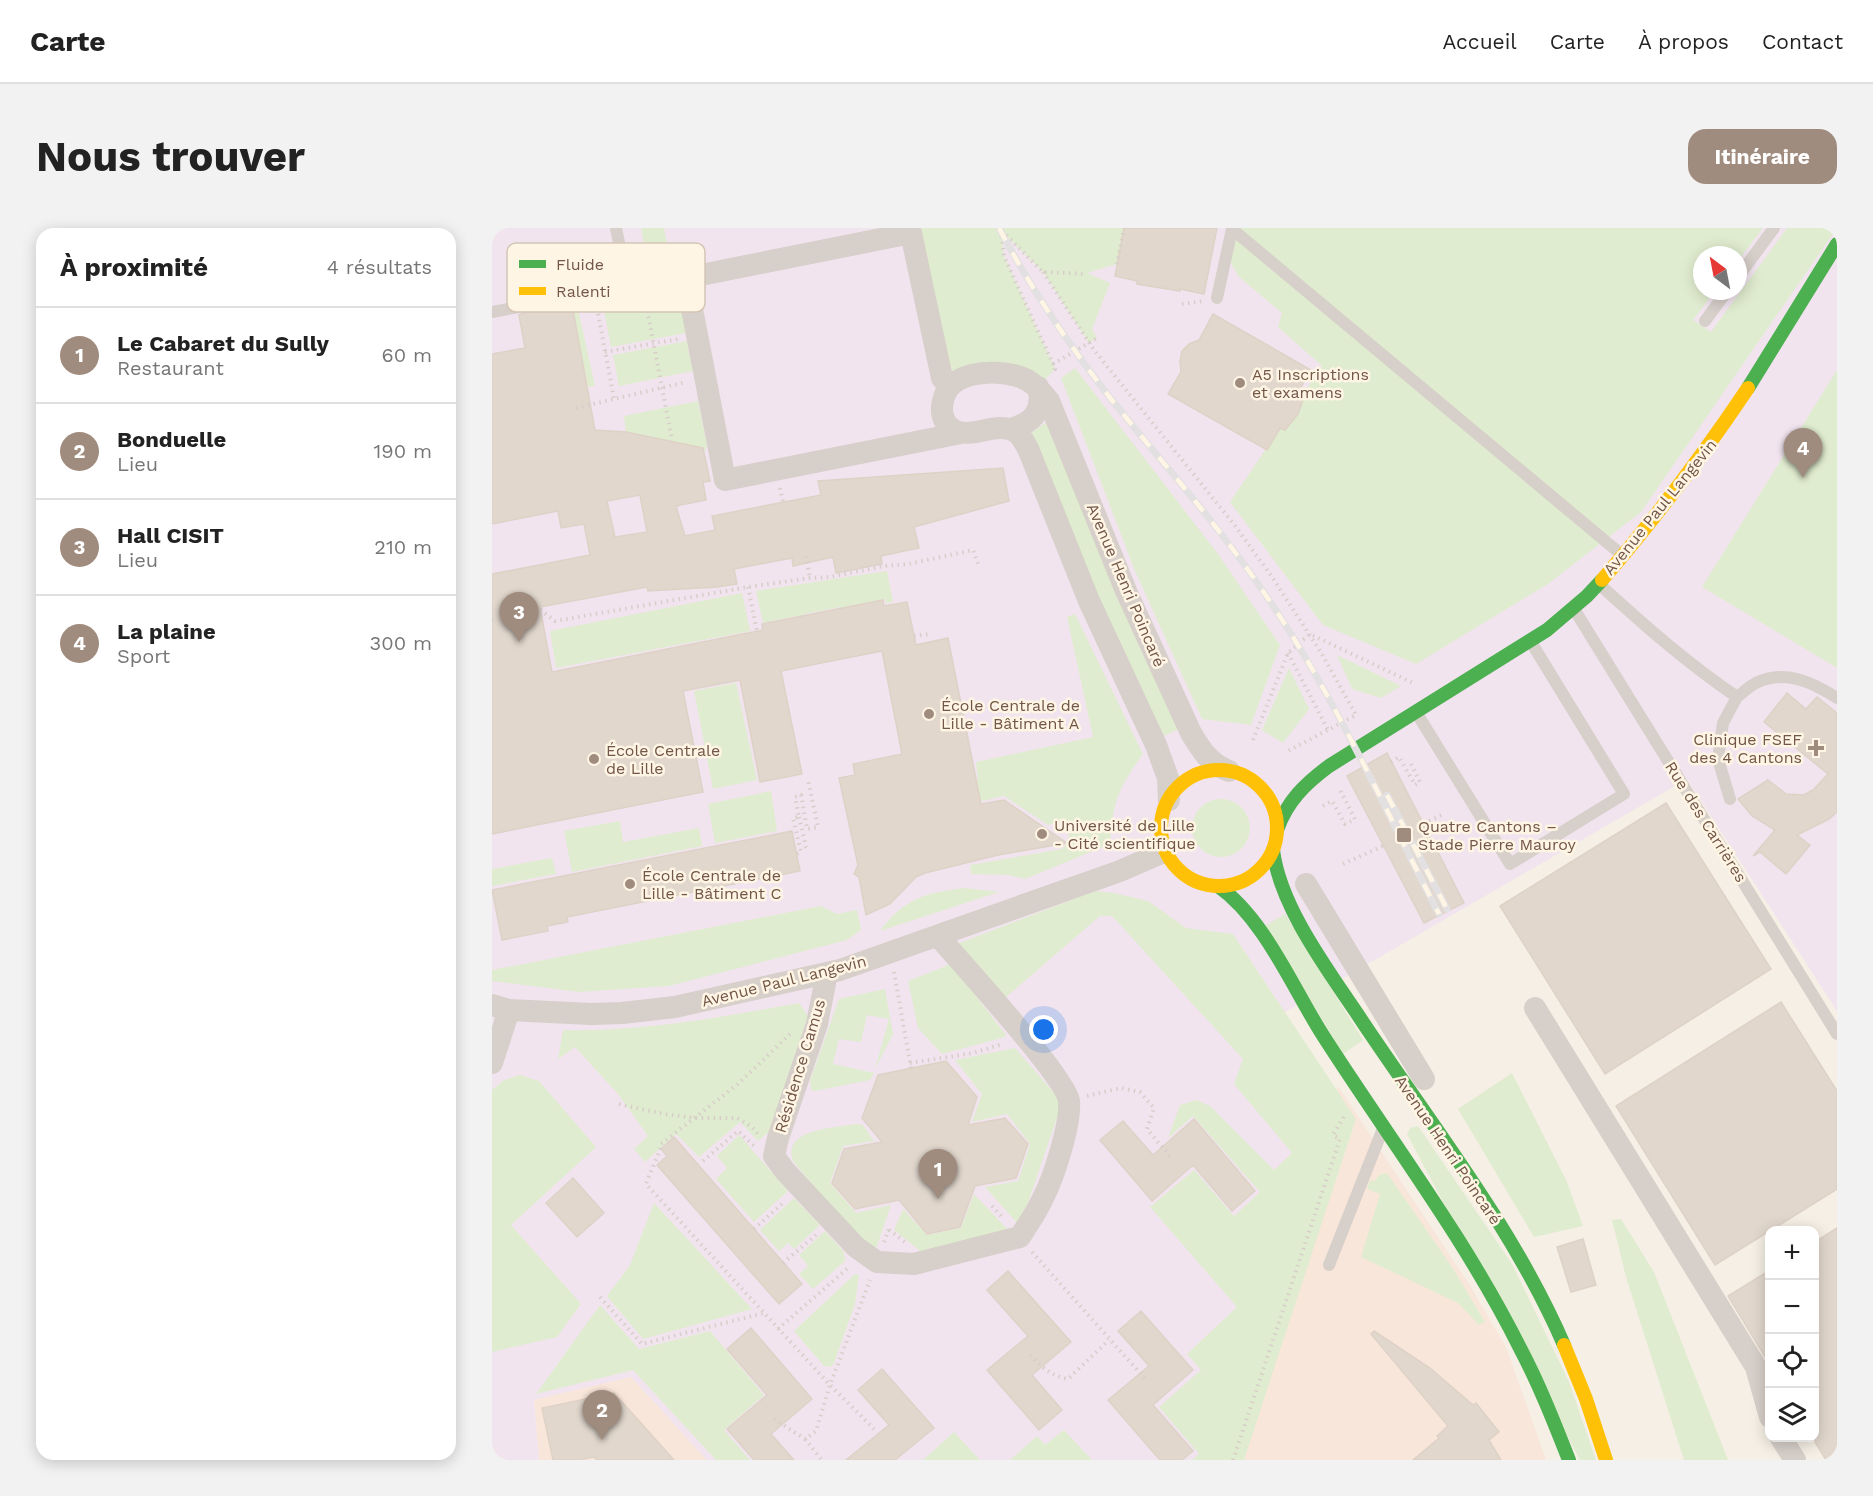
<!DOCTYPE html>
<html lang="fr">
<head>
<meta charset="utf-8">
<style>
	:root { --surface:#fff; --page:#f2f2f2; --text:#222; --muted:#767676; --line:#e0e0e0; --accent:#a08c7e }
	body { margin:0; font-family:"Work Sans",sans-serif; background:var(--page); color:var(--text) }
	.controls { position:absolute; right:18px; bottom:18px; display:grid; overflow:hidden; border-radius:12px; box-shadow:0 3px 15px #0003 }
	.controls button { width:54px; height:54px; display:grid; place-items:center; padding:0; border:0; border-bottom:2px solid var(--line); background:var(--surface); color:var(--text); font:30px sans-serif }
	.compass { position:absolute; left:1201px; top:18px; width:54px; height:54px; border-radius:50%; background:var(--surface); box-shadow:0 3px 15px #0003; rotate:328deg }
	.you { position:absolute; left:552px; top:802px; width:21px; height:21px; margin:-15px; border:4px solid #fff; border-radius:50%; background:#1a73e8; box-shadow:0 0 0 9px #1a73e833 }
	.badge { display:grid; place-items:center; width:39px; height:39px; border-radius:50%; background:var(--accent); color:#fff; font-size:20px; font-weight:700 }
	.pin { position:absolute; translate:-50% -50px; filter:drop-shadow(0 2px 3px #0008) }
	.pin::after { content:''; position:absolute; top:32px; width:21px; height:18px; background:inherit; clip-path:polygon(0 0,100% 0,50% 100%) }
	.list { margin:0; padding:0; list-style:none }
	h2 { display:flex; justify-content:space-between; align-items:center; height:78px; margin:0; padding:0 24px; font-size:26px }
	h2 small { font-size:20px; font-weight:400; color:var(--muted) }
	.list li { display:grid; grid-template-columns:39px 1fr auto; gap:18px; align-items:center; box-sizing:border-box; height:96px; padding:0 24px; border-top:2px solid var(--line) }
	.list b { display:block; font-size:22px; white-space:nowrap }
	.list p { margin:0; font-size:20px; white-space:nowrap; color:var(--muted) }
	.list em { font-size:20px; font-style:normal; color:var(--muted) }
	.icon { flex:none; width:33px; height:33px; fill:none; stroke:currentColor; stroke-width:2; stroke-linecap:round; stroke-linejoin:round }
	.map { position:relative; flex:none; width:1345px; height:1232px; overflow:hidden; border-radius:18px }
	header { display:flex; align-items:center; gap:36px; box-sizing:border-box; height:84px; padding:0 30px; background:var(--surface); border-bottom:2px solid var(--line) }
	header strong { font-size:28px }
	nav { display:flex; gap:33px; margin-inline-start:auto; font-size:21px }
	.intro { display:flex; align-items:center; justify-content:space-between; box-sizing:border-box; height:144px; padding:0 36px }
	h1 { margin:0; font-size:42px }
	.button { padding:15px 27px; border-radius:18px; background:var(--accent); color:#fff; font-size:21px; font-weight:700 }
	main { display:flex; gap:36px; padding:0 36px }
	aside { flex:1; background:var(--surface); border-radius:18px; box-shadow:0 3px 15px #0003 }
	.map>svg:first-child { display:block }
	.commercial { fill:#f9e6da }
	.education { fill:#f1e4ef; fill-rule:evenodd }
	.green { fill:#e0eccf }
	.building { fill:#e1d7cd; stroke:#ded2c7; stroke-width:1.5; fill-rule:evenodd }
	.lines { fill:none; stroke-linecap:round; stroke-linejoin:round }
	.path { stroke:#d7cec9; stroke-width:4; stroke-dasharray:1.5 4.5; stroke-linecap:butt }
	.lane { stroke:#d7cfc9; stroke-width:12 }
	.street { stroke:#d7cfc9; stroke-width:22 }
	.fast { stroke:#4caf50; stroke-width:14 }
	.slow { stroke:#ffc107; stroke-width:14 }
	.rail-casing { stroke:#e3e0e2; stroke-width:7 }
	.rail { stroke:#fff5e4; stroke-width:4.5; stroke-dasharray:14; stroke-linecap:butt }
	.poi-dot { fill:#a08c7e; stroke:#fff5e4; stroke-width:2 }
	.labels { text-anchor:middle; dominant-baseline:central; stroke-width:5; stroke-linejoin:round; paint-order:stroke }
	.poi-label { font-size:16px; fill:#725647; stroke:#fff5e4; text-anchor:start }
	.street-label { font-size:16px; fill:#725647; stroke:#fff5e4 }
	.key { fill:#fff5e4; stroke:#d5c5b5; stroke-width:1.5 }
	.key-label { font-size:16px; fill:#725647 }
</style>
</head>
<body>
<header>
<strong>Carte</strong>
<nav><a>Accueil</a><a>Carte</a><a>À propos</a><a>Contact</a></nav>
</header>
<div class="intro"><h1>Nous trouver</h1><a class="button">Itinéraire</a></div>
<main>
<aside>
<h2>À proximité<small>4 résultats</small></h2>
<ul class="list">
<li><span class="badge">1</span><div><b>Le Cabaret du Sully</b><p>Restaurant</p></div><em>60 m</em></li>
<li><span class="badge">2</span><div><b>Bonduelle</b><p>Lieu</p></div><em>190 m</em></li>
<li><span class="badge">3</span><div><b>Hall CISIT</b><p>Lieu</p></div><em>210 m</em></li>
<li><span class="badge">4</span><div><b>La plaine</b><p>Sport</p></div><em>300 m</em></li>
</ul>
</aside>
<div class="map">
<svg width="1345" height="1232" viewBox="0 0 1345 1232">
	<rect width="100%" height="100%" fill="#f5efe5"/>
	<!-- commercial -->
	<path class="commercial" d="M 846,858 L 977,1056 L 1014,1119 L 1054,1232 L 716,1232 Z
		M 139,1148 L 215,1232 L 47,1232 L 42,1172 Z"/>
	<!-- education -->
	<path class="education" d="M 0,0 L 1345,0 L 1345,783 L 1195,551 L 769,798 L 832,898 L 716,1232 L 215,1232 L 139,1149 L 42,1172 L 47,1232 L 0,1232 ZM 1210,27 L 1246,27 L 1246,63 L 1210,63 Z"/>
	<!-- green -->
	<path class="green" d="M 149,0 L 172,0 L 176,20 L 153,23 Z
		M 425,0 L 632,0 L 625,36 L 595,45 L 618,55 L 600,101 L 605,110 L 597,115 L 551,44 L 509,3 L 512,28 L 563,141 L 546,159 L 536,153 L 462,154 Z
		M 743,0 L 1271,0 L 1246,33 L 1246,27 L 1210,27 L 1210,63 L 1223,63 L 1201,92 L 1219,104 L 1295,0 L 1345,0 L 1149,284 L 1056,356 L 924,436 L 831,397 L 738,274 L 830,138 L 786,99 L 790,85 L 747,49 L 732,23 Z
		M 186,63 L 194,105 L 119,119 L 111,77 Z
		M 86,81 L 103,158 L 96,159 L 80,84 Z
		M 195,113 L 201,143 L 127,158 L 121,127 Z
		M 583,140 L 726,326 L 788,417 L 759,497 L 710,491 L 643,343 L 569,150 Z
		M 1345,142 L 1345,440 L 1210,359 Z
		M 206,173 L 215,218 L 212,225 L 211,220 L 134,204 L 132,188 Z
		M 557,192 L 687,501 L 670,509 L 597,351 L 538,206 Z
		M 395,343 L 401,374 L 394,375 L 393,371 L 356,378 L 357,383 L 350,385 L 348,379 L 312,386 L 313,392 L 305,393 L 304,388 L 271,395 L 264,363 Z
		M 250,365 L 258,403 L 64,440 L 58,403 Z
		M 583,386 L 651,526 C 626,561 621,573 618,616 L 533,651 L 517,647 L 479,646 L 478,637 L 570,621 C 580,611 578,604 569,594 L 556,597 L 512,568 L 442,584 L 415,566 L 486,551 L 484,534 L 601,509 L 575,389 Z
		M 845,427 L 909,458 L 889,470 L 860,461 Z
		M 797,440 L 817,481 L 791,515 L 770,502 Z
		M 244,455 L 265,552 L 221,561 L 202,463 Z
		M 279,563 L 285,603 L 223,615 L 216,576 Z
		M700 600a29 29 0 1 1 58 0a29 29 0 1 1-58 0Z
		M 128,593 L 131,614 L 207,600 L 210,618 L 80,644 L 72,603 Z
		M 60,630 L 64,646 L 0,658 L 0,641 Z
		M 473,660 L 507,664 L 388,703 C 411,671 435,664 473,660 Z
		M 603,663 L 622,665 L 656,673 L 694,700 L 741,706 L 864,891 L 752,1232 L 700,1232 L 707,1226 L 667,1179 L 709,1142 L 695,1126 L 745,1079 L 658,979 L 702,942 L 742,988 L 768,964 L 701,888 L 676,910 L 688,877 L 704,872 L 718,878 L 782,942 L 800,925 L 742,856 L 751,831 L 620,688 L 608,688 L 513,770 L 465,716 Z
		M 329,678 L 345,686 L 365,682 L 369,702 L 355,712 L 177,758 L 87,764 L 0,753 L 0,742 Z
		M 793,686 L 871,812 L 851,826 L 773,698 Z
		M 459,736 L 514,807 L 513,809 L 450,826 L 426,800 L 416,753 Z
		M 393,761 L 401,806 L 383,841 L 397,791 L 375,787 L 369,814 L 347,811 L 341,836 L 382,845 L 378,852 L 323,863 L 319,862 L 318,853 L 347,771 Z
		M 307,775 L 316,788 L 278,903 L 266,913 L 248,894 L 207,929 L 184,906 L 153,934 L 142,921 L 156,908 L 126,866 L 83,819 L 66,831 L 71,802 C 151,804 229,789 307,775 Z
		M 523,820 L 563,866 L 567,875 L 567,884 L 529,995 L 526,996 L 493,959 L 526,953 L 538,916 L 515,886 L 480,894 L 490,866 L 463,832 Z
		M 1020,845 L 1075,954 L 1091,998 L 1042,1009 L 966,881 Z
		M 28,847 L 47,853 L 104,919 L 19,997 L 89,1076 L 65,1109 L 0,1124 L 0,862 L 12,852 Z
		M 363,896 L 371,897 L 382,913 L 351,918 L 338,955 L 364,985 L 399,977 L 384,1021 C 352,998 326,963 301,933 C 289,901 343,900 363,896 Z
		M 926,898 L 1020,1036 L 1077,1154 L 1104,1232 L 1088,1232 L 915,906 L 918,900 Z
		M 247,907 L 296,963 L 262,994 L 224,951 L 235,940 L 225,928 Z
		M 895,945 L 962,1042 L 993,1094 L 987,1097 L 966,1075 L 869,1029 L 888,966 L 875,961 L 878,952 L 883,953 L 887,947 Z
		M 482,966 L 516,1002 L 431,1025 L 402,1002 L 411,981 L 435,1007 L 469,1000 Z
		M 302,970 L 328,997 L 302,1021 L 296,1015 L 287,1023 L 268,1002 Z
		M 162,975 L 260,1081 L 151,1111 L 115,1068 L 138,1037 Z
		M 1129,991 L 1162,1044 L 1236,1232 L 1192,1232 L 1134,1049 L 1120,992 Z
		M 333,1003 L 352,1024 L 353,1033 L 321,1061 L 307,1046 L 316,1038 L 307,1027 Z
		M 363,1046 L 367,1047 L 363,1076 L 342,1135 L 339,1139 L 332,1138 L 302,1103 Z
		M 108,1077 L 147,1121 L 218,1103 L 272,1167 L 232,1202 L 258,1232 L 224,1232 L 141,1142 L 44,1166 Z
		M 572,1202 L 600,1232 L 518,1232 L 545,1208 L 553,1217 Z
		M 462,1204 L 488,1232 L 431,1232 Z"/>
	<!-- building -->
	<path class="building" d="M 632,0 L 725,0 L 712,66 L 688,61 L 688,63 L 645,56 L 645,53 L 623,48 Z
		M 68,16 L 77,61 L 70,66 L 70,71 L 75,76 L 80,77 L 103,202 L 134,204 L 211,220 L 218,253 L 211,254 L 214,272 L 184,278 L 193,308 L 223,302 L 220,288 L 329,267 L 326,253 L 511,240 L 517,273 L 422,299 L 427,320 L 389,328 L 390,336 L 344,345 L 341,329 L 301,338 L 300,330 L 242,341 L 245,356 L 226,359 L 156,363 L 155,359 L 48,379 L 60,444 L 271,402 L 270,396 L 391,372 L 392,378 L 415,374 L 424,417 L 456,410 L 489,576 L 512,572 L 575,615 L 506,627 L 433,645 L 424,649 L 398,676 L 374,687 L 367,649 L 362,646 L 366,637 L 347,550 L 363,547 L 361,536 L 410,526 L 390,423 L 289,443 L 310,546 L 268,554 L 248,452 L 191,463 L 211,564 L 0,606 L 0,346 L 98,327 L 92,296 L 69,300 L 66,283 L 0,296 L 0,126 L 33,120 L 27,87 L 32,85 L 34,78 L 32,73 L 24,71 L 19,46 ZM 148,267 L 155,304 L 123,309 L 115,273 Z
		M 721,86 L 819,142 L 807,163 L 813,166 L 806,186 L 793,202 L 788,200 L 775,222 L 676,166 L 689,144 L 688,133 L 690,123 L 697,116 L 707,112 Z
		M 1295,465 L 1314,481 L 1325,469 L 1345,485 L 1345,584 L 1337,591 L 1305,607 L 1318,617 L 1294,646 L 1268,624 L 1261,628 L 1283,602 L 1260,588 L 1246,571 L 1276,552 L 1294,566 L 1312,567 L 1321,562 L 1336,546 L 1272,494 Z
		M 895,525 L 972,675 L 932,695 L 855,548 Z
		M 1174,575 L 1279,741 L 1113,846 L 1008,678 Z
		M 300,603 L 308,643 L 75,689 L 76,694 L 55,698 L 56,703 L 10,712 L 0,662 Z
		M 1289,774 L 1345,863 L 1345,961 L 1223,1037 L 1124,878 Z
		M 454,833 L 485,869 L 476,897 L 513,890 L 536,916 L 524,950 L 483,958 L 468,999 L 435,1006 L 407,972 L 363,981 L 340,955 L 352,921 L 390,914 L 370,890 L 386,847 Z
		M 702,891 L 763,963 L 740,983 L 701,937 L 660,973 L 608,912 L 631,893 L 661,927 Z
		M 182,909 L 310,1056 L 287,1076 L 165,937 L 175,928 L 169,921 Z
		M 81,950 L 112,985 L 85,1009 L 54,975 Z
		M 1345,1000 L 1345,1232 L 1334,1232 L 1323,1214 L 1323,1014 Z
		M 1091,1011 L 1104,1057 L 1079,1064 L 1065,1019 Z
		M 1278,1042 L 1278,1137 L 1236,1068 Z
		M 516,1043 L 579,1114 L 540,1147 L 570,1182 L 547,1202 L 495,1142 L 536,1108 L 495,1062 Z
		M 649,1083 L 701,1142 L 661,1177 L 701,1223 L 690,1232 L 668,1232 L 616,1172 L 657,1138 L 626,1103 Z
		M 259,1100 L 320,1171 L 279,1206 L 302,1232 L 262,1232 L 235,1201 L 275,1167 L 235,1121 Z
		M 882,1103 L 938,1140 L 981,1177 L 984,1175 L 1007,1204 L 997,1212 L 1009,1232 L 921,1232 L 947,1210 L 945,1208 L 956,1198 L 879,1106 Z
		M 390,1141 L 442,1200 L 403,1232 L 354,1232 L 397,1197 L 366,1162 Z
		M 122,1165 L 182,1232 L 105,1232 L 102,1229 L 86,1232 L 61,1232 L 50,1180 Z"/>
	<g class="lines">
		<!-- path -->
		<path class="path" d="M 509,2 L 512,28 L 561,136 L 563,141 L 560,145
			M 510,3 L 551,44 L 595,46
			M 625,36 L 632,0
			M 551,44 L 602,122 L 744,299 L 780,349 L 830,426 L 864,487 L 794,524
			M 153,71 L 180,212
			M 690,76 L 712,73
			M 105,80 L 122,171
			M 113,124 L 186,111
			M 561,136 L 605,110
			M 84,180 L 194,154
			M 288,260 L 291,274
			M 314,328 L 318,350
			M 256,359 L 265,403
			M 21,385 L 22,388 L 49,382 L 63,393 L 256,359 L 318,350 L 338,349 L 392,338 L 417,336 L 481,322 L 486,336
			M 0,392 L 4,391
			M 422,408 L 437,406
			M 796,425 L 836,502
			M 761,512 L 796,425 L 818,406 L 923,456
			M 899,534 L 907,529 L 923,557 L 928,554 L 917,532
			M 831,578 L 840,573 L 853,596 L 863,591 L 848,562
			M 307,589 L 314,619 L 317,623
			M 932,596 L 953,585
			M 305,626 L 309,624 L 301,590 L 307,589 L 303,569 L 309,567 L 315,601 L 326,599 L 316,552
			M 851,636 L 891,618
			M 402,744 L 419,840
			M 298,806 L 246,856 L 169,916 C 169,922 157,947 154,956 L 338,1157 L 382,1201
			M 418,835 L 481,825 L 511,816
			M 595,868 L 629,860 L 648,864 L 662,880 L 655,901 L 681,932
			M 127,876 L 172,886 L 203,890 L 245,890 L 260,899 L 266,906
			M 211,933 L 246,903 L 262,918
			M 500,978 L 512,991
			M 262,1001 L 293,973
			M 397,1002 L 413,1014
			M 392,1014 L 398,998
			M 540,1024 L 656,1154
			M 291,1035 L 324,1007
			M 108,1069 L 150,1116 L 272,1085
			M 286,1101 L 357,1039
			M 538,1127 C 550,1139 559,1148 576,1151 L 617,1112
			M 282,1191 L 313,1211 L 324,1203 L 338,1157 L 378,1052
			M 313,1211 L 330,1232
			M 741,1232 L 848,911 L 841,907 L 853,887"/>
		<!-- lane -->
		<path class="lane" d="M 124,0 L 136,58
			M 1246,49 L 1282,0
			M 78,69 L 188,49
			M 725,70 L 740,1 L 1130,327
			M 0,84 L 26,79
			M 1213,93 L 1235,63
			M 1107,356 C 1152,397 1195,435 1245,469 L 1231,495 L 1226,531 L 1238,571
			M 1082,381 L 1345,806
			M 1245,469 C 1251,465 1257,458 1264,455 C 1293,441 1320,454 1345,470
			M 924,484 L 1018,636 L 1132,566 L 1039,414
			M 837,1037 L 890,903"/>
		<!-- street -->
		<path class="street" d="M 462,154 L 453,154 L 450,150 L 419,5 L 194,50 L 233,252 L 469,205
			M 518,201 C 541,195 552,183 546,159
			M 677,572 L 676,550 L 664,517 L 597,373 L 537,223 C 534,217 530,208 524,204 C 502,190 472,219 454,195 C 450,189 449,181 451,173 C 456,143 501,141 525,148 C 540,152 548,162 557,173 L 634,363 L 699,505 C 709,522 718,536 737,543
			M 814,656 L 932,851
			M 335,745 L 325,796 L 286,910 L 282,928 L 293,943 L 364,1019 L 385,1034 L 422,1036 L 528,1009 C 536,996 545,984 551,970 C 562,949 579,896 577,873 C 574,850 468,733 446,708
			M 0,777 L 17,782 L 99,786 L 130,785 L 183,779 L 348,742 L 628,643 L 674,623
			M 1043,780 L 1264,1139 L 1278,1189
			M 0,835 L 17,782
			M 1289,1210 L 1303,1232"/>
		<!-- fast -->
		<path class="fast" d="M 1256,160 L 1345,16
			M 785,602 C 795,573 813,556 837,538 L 1055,402 L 1095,368 L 1110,352
			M 781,622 C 788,679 836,742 868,790 C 939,897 1021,999 1072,1117
			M 726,658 C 773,691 801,761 832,809 C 898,912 973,1010 1028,1120 C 1047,1156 1062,1194 1077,1232"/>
		<!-- slow -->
		<path class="slow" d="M 1110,352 C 1163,291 1211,227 1256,160
			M669 600a58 58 0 1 1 116 0a58 58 0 1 1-116 0Z
			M 1072,1117 L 1094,1171 L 1114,1232"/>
		<!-- rail casing -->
		<g class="rail-casing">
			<path id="rail" d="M 507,0 C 539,61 577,117 619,171 C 668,232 721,291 766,356 C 838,458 890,575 947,686
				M 895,567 L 955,681"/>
		</g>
		<!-- rail -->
		<use href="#rail" class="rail"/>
	</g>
	<!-- markers -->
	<g class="poi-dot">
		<circle cx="748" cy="155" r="6"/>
		<circle cx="437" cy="486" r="6"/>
		<path d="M1321 511h6v6h6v6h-6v6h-6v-6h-6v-6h6z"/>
		<circle cx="102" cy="531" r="6"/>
		<circle cx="550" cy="606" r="6"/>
		<rect x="904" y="599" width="16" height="16" rx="3"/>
		<circle cx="138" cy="656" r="6"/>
	</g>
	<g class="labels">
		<!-- poi labels -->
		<g class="poi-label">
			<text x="760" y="146">A5 Inscriptions<tspan x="760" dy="18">et examens</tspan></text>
			<text x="449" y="477">École Centrale de<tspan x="449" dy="18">Lille - Bâtiment A</tspan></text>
			<text x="1310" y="511" text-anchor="end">Clinique FSEF<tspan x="1310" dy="18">des 4 Cantons</tspan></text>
			<text x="114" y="522">École Centrale<tspan x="114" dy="18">de Lille</tspan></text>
			<text x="562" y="597">Université de Lille<tspan x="562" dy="18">‐ Cité scientifique</tspan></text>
			<text x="926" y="598">Quatre Cantons –<tspan x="926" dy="18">Stade Pierre Mauroy</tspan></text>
			<text x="150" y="647">École Centrale de<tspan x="150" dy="18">Lille - Bâtiment C</tspan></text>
		</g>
		<!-- street labels -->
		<g class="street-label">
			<text transform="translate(1168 279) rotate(-51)">Avenue Paul Langevin</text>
			<text transform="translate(634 357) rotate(67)">Avenue Henri Poincaré</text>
			<text transform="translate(1214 594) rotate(58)">Rue des Carrières</text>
			<text transform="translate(292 753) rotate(-14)">Avenue Paul Langevin</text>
			<text transform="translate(308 838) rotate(-73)">Résidence Camus</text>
			<text transform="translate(956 922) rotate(56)">Avenue Henri Poincaré</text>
		</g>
	</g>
	<!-- legend -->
	<rect x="15" y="15" width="198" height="69" rx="9" class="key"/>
	<rect x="27" y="32" width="27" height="8" fill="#4caf50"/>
	<rect x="27" y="59" width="27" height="8" fill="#ffc107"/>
	<g class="key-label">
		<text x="64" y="42">Fluide</text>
		<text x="64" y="69">Ralenti</text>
	</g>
</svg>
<div class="controls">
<button>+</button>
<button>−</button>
<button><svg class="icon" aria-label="locate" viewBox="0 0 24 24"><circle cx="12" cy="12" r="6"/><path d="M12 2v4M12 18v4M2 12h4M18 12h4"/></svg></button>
<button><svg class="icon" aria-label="layers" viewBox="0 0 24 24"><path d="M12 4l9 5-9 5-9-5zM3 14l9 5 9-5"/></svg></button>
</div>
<svg class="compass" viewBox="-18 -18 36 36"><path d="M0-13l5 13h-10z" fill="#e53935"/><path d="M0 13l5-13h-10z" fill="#767676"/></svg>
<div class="you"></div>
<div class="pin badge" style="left:446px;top:971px">1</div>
<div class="pin badge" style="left:110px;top:1212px">2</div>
<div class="pin badge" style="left:27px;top:414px">3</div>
<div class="pin badge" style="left:1311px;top:250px">4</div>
</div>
</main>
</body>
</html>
